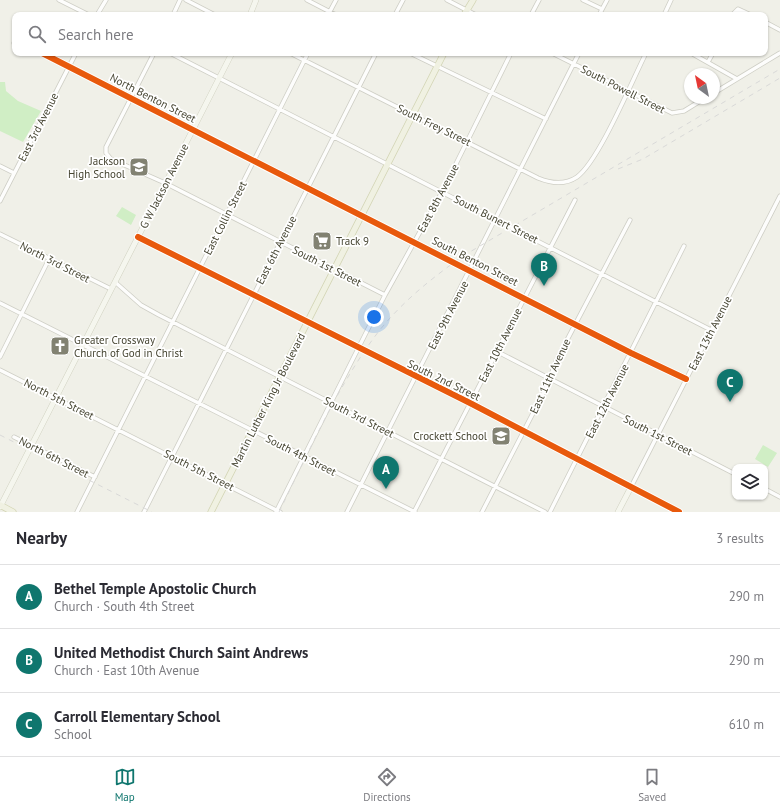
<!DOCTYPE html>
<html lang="en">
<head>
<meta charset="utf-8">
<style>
	:root { --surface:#fff; --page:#f7f7f7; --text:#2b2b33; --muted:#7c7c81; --line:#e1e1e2; --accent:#0f766e }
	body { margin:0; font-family:"PT Sans",sans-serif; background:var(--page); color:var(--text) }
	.controls { position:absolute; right:12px; bottom:12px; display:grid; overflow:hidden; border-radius:8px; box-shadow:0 1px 3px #0004 }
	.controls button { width:36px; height:36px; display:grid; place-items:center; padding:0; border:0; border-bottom:1px solid var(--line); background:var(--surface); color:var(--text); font:20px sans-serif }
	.compass { position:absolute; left:684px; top:68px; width:36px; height:36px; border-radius:50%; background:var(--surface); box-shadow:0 1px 3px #0004; rotate:327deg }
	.you { position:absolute; left:374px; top:317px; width:14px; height:14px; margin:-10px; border:3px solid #fff; border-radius:50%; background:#1a73e8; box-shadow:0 0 0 6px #1a73e833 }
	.badge { display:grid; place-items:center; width:26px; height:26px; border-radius:50%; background:var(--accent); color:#fff; font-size:13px; font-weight:700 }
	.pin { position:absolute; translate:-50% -33px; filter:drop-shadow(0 1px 2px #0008) }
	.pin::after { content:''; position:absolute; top:21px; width:14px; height:12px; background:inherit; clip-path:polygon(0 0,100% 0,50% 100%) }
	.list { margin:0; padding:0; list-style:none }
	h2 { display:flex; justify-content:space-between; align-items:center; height:52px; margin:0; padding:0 16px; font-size:17px }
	h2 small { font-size:13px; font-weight:400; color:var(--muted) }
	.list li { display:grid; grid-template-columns:26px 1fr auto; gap:12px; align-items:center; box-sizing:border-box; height:64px; padding:0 16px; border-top:1px solid var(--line) }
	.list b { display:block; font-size:15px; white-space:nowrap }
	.list p { margin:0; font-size:13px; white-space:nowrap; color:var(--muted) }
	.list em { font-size:13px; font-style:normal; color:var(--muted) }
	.icon { flex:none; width:22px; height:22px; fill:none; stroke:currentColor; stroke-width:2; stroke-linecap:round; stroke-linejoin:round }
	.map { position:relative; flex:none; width:780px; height:512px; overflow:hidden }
	.search { position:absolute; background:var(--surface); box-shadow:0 1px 3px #0004; left:12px; right:12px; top:12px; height:44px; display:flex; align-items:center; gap:10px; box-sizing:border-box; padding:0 14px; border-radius:8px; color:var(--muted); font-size:15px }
	.sheet { height:244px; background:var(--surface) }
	nav { display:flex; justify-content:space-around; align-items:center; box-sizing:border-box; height:56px; border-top:1px solid var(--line); background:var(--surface); font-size:11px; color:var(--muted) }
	nav a { display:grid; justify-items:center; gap:2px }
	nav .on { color:var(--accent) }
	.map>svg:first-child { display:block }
	.green { fill:#d0eec5 }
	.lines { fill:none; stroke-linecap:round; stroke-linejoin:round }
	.street-casing { stroke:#cecec5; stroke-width:5 }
	.secondary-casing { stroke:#d0d1c0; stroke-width:6 }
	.primary-casing { stroke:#d2d4b3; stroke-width:7 }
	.street { stroke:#fdfdfc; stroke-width:3.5 }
	.secondary { stroke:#f5f6ee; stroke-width:5 }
	.primary { stroke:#f0f1e2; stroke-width:5.5 }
	.rail { stroke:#d9d9d8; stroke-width:1; stroke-dasharray:5 5; stroke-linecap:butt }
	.cycleway-casing { stroke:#fff; stroke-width:8 }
	.cycleway { stroke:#e8590c; stroke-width:6 }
	.labels { text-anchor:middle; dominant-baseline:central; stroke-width:3.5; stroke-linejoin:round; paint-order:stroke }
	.street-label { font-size:11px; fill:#474633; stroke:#fff }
	.poi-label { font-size:11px; fill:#474633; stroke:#fff; text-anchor:end }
</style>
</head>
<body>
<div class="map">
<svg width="780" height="512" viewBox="0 0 780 512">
	<rect width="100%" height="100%" fill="#f0f0e8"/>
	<!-- green -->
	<path class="green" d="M 0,82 L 5,82 L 6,91 L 18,101 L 41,111 L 23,142 L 0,131 Z
		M 122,207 L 136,215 L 131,225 L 116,216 Z
		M 763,445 L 777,453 L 768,467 L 755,459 Z"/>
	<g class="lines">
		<!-- street casing -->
		<g class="street-casing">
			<path id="street" d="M 59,0 L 89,15
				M 186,0 L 215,15
				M 307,0 L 336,15
				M 447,0 L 476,15
				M 583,0 L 602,9
				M 97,15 L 106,0
				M 173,15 L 180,0
				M 328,15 L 336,0
				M 395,15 L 403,0
				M 531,15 L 539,0
				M 599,15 L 607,0
				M 664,15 L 671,0
				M 732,15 L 738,9 L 751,15
				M 765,22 L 780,30
				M 14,43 L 15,43
				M 42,53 L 631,353 L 686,379
				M 154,53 L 106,147 L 106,153 L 111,159 L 165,183 L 385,295
				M 170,53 L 711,330
				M 290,53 L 538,178 C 550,183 565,185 577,177 C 599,161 632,81 646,53
				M 410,53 L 546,119
				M 552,53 L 672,113 L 684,111 L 705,98
				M 691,53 L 737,79
				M 708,62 L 713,53
				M 714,93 L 780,53
				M 0,166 L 14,173
				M 0,201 L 76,53
				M 0,234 L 111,289
				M 115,282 L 141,305 L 159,315 L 545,512
				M 0,303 L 415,512
				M 496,351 L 735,474
				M 0,357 L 49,259
				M 0,370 L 280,512
				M 14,437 L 95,477
				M 765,489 L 780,497
				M 77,512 L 308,53
				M 144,512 L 376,53
				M 276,512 L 385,295 L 442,192 L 511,53
				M 347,512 L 579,53
				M 414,512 L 575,200
				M 482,512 L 547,386 L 556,361 L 630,220
				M 550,512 L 684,246
				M 679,512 L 631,487 L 780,196"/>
		</g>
		<!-- secondary casing -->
		<g class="secondary-casing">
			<path id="secondary" d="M 250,15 L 256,0
				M 138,237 L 470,403 L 631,487 L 618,512
				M 0,507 L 232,53"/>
		</g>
		<!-- primary casing -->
		<g class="primary-casing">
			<path id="primary" d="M 464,15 L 473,0
				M 0,505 L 13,512
				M 211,512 L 444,53"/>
		</g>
		<!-- street -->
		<use href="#street" class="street"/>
		<!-- secondary -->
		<use href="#secondary" class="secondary"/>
		<!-- primary -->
		<use href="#primary" class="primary"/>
		<!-- rail -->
		<path class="rail" d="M 618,169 L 643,159 L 780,78
			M 0,435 L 152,512
			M 279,512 C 309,452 338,384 379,331 C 403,301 432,278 463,256 L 780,69"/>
		<!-- cycleway casing -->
		<g class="cycleway-casing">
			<path id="cycleway" d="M 42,53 L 631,353 L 686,379
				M 138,237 L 470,403 L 679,512"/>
		</g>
		<!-- cycleway -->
		<use href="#cycleway" class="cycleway"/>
	</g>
	<!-- icons -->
	<defs>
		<g id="school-square" transform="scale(1)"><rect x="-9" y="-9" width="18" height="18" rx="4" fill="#828272" stroke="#fff"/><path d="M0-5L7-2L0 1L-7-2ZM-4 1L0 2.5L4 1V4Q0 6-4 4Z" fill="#fff"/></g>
		<g id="supermarket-square" transform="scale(1)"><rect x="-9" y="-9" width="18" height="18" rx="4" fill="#828272" stroke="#fff"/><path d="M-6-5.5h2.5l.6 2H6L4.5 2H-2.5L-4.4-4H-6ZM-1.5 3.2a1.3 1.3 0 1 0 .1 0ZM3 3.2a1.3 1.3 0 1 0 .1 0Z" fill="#fff"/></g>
		<g id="church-square" transform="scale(1)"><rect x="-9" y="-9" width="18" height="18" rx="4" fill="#828272" stroke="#fff"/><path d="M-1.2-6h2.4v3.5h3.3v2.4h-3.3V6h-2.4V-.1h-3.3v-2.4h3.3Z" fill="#fff"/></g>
	</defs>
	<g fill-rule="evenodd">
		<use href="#school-square" x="139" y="167"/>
		<use href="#supermarket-square" x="322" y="241"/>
		<use href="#church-square" x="60" y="346"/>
		<use href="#school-square" x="501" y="436"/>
	</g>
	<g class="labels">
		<!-- street labels -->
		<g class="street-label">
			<text transform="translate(623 89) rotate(27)">South Powell Street</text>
			<text transform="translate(153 98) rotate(27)">North Benton Street</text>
			<text transform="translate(434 125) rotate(26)">South Frey Street</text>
			<text transform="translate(38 127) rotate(-63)">East 3rd Avenue</text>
			<text transform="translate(164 186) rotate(-63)">G W Jackson Avenue</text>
			<text transform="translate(438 198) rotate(-62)">East 8th Avenue</text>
			<text transform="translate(225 218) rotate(-63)">East Collin Street</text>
			<text transform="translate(496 219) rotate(27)">South Bunert Street</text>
			<text transform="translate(276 250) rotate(-63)">East 6th Avenue</text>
			<text transform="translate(475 261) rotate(27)">South Benton Street</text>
			<text transform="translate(55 262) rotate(27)">North 3rd Street</text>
			<text transform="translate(327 266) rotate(27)">South 1st Street</text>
			<text transform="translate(448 315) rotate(-63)">East 9th Avenue</text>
			<text transform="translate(710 333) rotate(-63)">East 13th Avenue</text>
			<text transform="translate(500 345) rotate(-63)">East 10th Avenue</text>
			<text transform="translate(550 376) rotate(-65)">East 11th Avenue</text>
			<text transform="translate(444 380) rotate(26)">South 2nd Street</text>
			<text transform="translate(59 399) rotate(27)">North 5th Street</text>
			<text transform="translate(268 400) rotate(-63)">Martin Luther King Jr Boulevard</text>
			<text transform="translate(607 401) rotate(-63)">East 12th Avenue</text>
			<text transform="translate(359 417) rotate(27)">South 3rd Street</text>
			<text transform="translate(658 435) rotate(27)">South 1st Street</text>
			<text transform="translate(301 455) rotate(27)">South 4th Street</text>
			<text transform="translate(54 457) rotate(27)">North 6th Street</text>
			<text transform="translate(199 470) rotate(27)">South 5th Street</text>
		</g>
		<!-- poi labels -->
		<g class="poi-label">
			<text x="125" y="161">Jackson<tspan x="125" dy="13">High School</tspan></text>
			<text x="336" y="241" text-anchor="start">Track 9</text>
			<text x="74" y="340" text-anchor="start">Greater Crossway<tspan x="74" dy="13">Church of God in Christ</tspan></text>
			<text x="487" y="436">Crockett School</text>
		</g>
	</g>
</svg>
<div class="controls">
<button><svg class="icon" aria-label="layers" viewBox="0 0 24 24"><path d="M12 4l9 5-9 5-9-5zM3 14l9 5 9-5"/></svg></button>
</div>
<svg class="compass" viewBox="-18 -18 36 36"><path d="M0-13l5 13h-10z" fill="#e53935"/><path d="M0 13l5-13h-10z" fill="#7c7c81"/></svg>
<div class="you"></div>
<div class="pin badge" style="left:386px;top:489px">A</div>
<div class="pin badge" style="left:544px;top:286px">B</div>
<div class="pin badge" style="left:730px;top:402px">C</div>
<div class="search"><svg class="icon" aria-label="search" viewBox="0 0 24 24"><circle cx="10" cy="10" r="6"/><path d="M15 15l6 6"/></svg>Search here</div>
</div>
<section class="sheet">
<h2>Nearby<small>3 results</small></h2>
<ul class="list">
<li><span class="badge">A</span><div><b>Bethel Temple Apostolic Church</b><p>Church · South 4th Street</p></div><em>290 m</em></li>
<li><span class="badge">B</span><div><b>United Methodist Church Saint Andrews</b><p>Church · East 10th Avenue</p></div><em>290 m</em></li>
<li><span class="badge">C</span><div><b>Carroll Elementary School</b><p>School</p></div><em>610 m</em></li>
</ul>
</section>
<nav>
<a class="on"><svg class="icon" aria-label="map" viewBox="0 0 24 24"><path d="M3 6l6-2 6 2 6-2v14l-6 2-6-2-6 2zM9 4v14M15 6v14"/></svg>Map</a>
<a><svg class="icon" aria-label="directions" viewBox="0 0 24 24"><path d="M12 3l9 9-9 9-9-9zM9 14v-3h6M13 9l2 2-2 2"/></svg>Directions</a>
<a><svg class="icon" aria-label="saved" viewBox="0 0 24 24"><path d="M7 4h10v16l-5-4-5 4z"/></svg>Saved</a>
</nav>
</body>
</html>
